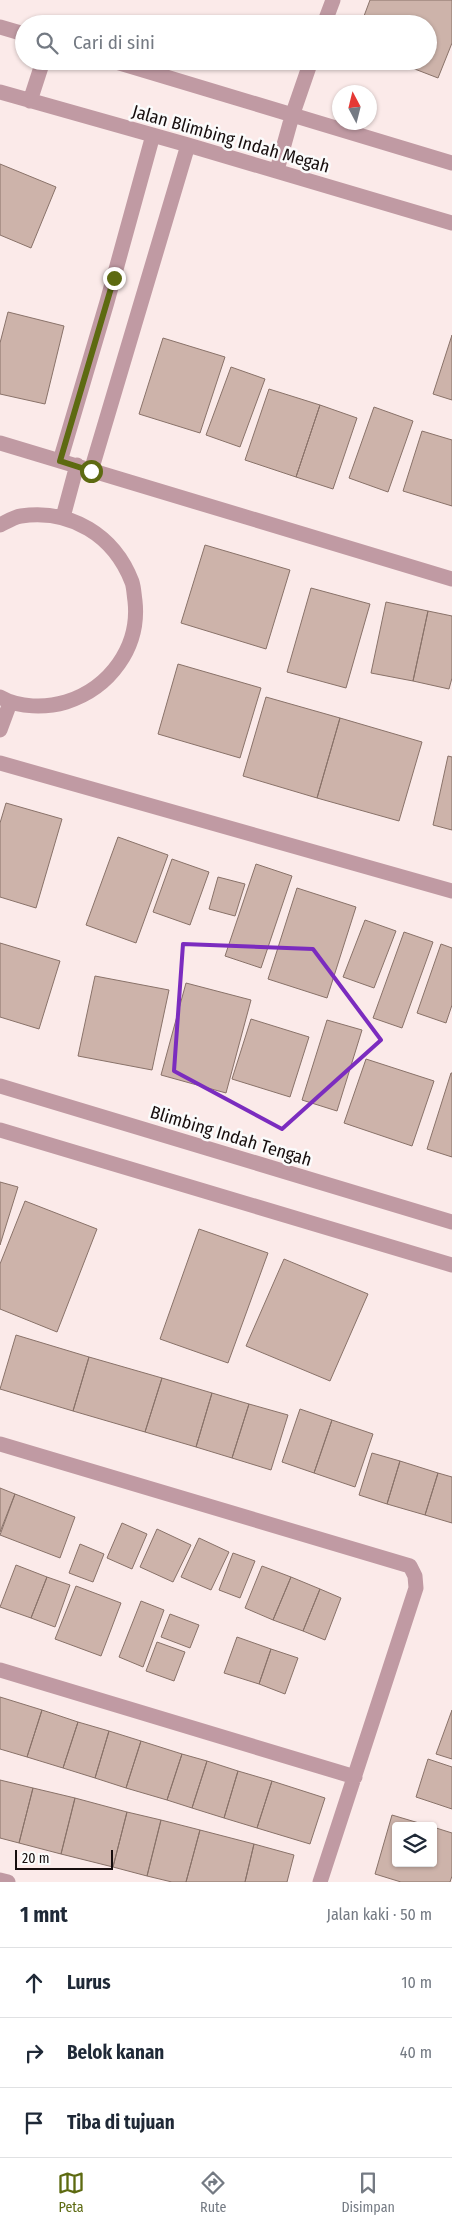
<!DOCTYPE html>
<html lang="id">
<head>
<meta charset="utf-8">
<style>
	:root { --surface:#fff; --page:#f6f6f7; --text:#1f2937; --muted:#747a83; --line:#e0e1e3; --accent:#5d6a11 }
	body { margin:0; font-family:"Fira Sans Condensed",sans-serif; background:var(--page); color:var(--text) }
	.controls { position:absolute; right:15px; bottom:15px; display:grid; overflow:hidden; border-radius:5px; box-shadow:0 1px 4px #0004 }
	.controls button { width:45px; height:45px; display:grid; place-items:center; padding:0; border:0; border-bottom:1px solid var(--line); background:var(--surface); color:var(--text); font:25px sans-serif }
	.compass { position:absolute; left:332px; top:85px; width:45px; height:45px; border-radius:50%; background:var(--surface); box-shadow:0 1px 4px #0004; rotate:353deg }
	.scale { position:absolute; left:15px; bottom:12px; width:98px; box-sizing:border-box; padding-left:5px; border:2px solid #170e0e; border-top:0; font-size:14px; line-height:18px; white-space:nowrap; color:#170e0e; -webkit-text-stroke:4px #fbfbfb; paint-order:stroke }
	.stop { position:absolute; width:15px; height:15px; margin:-11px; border:4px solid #5d6a11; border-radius:50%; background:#fff }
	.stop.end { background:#5d6a11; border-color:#fff; box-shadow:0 1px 5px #0008 }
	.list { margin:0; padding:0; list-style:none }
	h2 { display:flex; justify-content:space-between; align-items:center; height:65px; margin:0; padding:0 20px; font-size:21px }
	h2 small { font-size:16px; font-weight:400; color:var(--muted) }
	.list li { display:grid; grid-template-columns:32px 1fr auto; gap:15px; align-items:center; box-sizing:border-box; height:70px; padding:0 20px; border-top:1px solid var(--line) }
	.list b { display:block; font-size:19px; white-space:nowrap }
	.list em { font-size:16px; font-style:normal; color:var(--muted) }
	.icon { flex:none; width:28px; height:28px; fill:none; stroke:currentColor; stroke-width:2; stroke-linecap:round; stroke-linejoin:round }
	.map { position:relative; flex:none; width:452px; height:1882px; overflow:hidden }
	.search { position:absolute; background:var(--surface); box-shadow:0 1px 4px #0004; left:15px; right:15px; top:15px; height:55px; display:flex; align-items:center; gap:12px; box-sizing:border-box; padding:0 18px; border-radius:28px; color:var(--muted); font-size:19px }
	.sheet { height:275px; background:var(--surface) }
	nav { display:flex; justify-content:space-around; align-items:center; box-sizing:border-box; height:70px; border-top:1px solid var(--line); background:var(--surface); font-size:14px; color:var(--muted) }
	nav a { display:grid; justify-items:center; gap:2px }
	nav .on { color:var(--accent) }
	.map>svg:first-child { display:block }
	.building { fill:#cdb3aa; stroke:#897269 }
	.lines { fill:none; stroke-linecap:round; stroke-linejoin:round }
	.minor { stroke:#c09aa3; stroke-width:15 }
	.route { stroke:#5d6a11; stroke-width:6 }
	.marked { fill:none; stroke:#7b2cbf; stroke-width:4; stroke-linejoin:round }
	.labels { text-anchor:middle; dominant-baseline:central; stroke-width:5; stroke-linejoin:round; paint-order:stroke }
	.street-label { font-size:18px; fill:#170e0e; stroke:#fbfbfb }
</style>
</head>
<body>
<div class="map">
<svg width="452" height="1882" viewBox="0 0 452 1882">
	<rect width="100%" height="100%" fill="#fbeae9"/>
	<!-- building -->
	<path class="building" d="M 370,0 L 452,0 L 452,43 L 438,78 L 394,61 L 428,61 L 428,24 L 361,24 Z
		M 0,164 L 56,187 L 31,248 L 0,235 Z
		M 8,312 L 64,326 L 45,404 L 0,394 L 0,343 Z
		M 452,335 L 452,400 L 433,394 Z
		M 163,338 L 225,357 L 200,433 L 139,414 Z
		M 231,367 L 265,379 L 240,447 L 206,435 Z
		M 269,389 L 320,405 L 296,477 L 245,460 Z
		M 320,405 L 357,418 L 333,489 L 296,477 Z
		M 374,407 L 413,421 L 388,492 L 349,478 Z
		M 422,431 L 452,440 L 452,506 L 403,491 Z
		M 205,545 L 290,570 L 266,649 L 181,623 Z
		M 311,588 L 370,604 L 346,688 L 287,672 Z
		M 386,602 L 428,611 L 413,681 L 371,673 Z
		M 428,611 L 452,616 L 452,678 L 449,689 L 413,681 Z
		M 178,664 L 261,688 L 240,758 L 158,734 Z
		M 266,697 L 340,718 L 317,798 L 243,776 Z
		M 340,718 L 422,742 L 399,821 L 317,798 Z
		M 448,756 L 452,757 L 452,830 L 433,825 Z
		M 6,803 L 62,819 L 36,908 L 0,897 L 0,823 Z
		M 118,837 L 168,855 L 136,943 L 86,925 Z
		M 172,859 L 209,872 L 190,925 L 153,912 Z
		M 256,864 L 292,876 L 261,968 L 225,956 Z
		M 218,877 L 245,884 L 235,916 L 209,909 Z
		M 297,888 L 356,907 L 327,998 L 268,979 Z
		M 365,920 L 396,931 L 374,988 L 343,977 Z
		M 404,932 L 433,942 L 402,1028 L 373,1018 Z
		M 0,943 L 60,961 L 39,1029 L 0,1017 Z
		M 441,944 L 452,948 L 452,1005 L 446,1023 L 417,1013 Z
		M 95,976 L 169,990 L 152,1070 L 78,1056 Z
		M 186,983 L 251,1000 L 226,1093 L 161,1075 Z
		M 251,1019 L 309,1037 L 290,1097 L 232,1079 Z
		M 327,1020 L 362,1030 L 337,1111 L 302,1100 Z
		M 366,1059 L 434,1081 L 412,1146 L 344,1123 Z
		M 451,1073 L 452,1073 L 452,1157 L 427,1149 Z
		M 0,1182 L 18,1187 L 0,1245 Z
		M 25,1201 L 97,1229 L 57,1332 L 0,1309 L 0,1264 Z
		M 199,1229 L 268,1253 L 228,1363 L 160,1339 Z
		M 284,1259 L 368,1294 L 330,1381 L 246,1346 Z
		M 16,1335 L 89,1357 L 73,1411 L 0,1389 Z
		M 89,1357 L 162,1378 L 145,1432 L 73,1411 Z
		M 162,1378 L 212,1393 L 196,1447 L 145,1432 Z
		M 212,1393 L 249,1404 L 232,1458 L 196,1447 Z
		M 249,1404 L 288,1415 L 271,1470 L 232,1458 Z
		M 300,1409 L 332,1420 L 314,1473 L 282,1462 Z
		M 332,1420 L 373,1434 L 355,1487 L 314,1473 Z
		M 372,1453 L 400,1461 L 387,1504 L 359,1495 Z
		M 400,1461 L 438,1473 L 425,1515 L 387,1504 Z
		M 438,1473 L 452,1477 L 452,1523 L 425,1515 Z
		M 0,1488 L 15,1494 L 0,1532 Z
		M 15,1494 L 75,1517 L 60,1558 L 0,1535 Z
		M 122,1523 L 147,1534 L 132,1569 L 107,1558 Z
		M 157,1529 L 191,1545 L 173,1582 L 140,1567 Z
		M 199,1538 L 229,1552 L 211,1590 L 181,1577 Z
		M 80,1544 L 104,1554 L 93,1582 L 69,1573 Z
		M 233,1553 L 255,1561 L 240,1598 L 219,1590 Z
		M 16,1565 L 47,1577 L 31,1618 L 0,1607 Z
		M 262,1566 L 291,1577 L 273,1620 L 245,1608 Z
		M 47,1577 L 70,1585 L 55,1627 L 31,1618 Z
		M 291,1577 L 320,1589 L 303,1631 L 273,1620 Z
		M 76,1586 L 121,1603 L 101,1656 L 55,1639 Z
		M 320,1589 L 341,1598 L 325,1640 L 303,1631 Z
		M 141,1601 L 164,1610 L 143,1667 L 119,1657 Z
		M 170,1614 L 199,1625 L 190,1648 L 161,1637 Z
		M 237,1637 L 271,1649 L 259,1684 L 224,1673 Z
		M 157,1642 L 185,1652 L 174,1681 L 146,1671 Z
		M 271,1649 L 298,1658 L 285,1694 L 259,1684 Z
		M 0,1697 L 42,1710 L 27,1757 L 0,1749 Z
		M 42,1710 L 78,1722 L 63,1768 L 27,1757 Z
		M 452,1710 L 452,1759 L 436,1754 Z
		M 78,1722 L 109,1731 L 95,1778 L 63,1768 Z
		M 109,1731 L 141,1741 L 126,1788 L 95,1778 Z
		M 141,1741 L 182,1754 L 167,1800 L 126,1788 Z
		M 182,1754 L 207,1761 L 192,1808 L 167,1800 Z
		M 428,1759 L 452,1767 L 452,1809 L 416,1797 Z
		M 207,1761 L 238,1771 L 224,1818 L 192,1808 Z
		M 238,1771 L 272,1781 L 257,1828 L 224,1818 Z
		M 0,1780 L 33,1788 L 19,1843 L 0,1838 Z
		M 272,1781 L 325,1798 L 310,1844 L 257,1828 Z
		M 33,1788 L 75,1798 L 61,1854 L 19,1843 Z
		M 75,1798 L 127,1812 L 113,1867 L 61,1854 Z
		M 127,1812 L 161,1820 L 147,1876 L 113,1867 Z
		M 392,1815 L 429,1826 L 396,1826 L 396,1863 L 433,1863 L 433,1827 L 452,1833 L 452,1876 L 450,1882 L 401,1882 L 375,1874 Z
		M 161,1820 L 200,1830 L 186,1882 L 172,1882 L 147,1876 Z
		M 200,1830 L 254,1844 L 245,1882 L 186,1882 Z
		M 254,1844 L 294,1855 L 287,1882 L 245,1882 Z"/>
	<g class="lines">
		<!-- minor -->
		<path class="minor" d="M 324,24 L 333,0
			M 0,27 L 24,34
			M 113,61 L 452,163
			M 0,92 L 188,145 L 452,223
			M 30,101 L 43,61
			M 277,170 L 292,116 L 311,61
			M 0,443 L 452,579
			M 60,461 L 107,302 L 153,135
			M 91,471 L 188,145
			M 63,517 L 77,465
			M 0,525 C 6,522 14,517 21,516 C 71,509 114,535 132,582 C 134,588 134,595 135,601 C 140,647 110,688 66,702 C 46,708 19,708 0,697
			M 0,730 L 10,703
			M 0,763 L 452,891
			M 0,1086 L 452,1222
			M 0,1130 L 452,1265
			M 0,1444 L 410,1566 L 415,1576 L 416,1588 L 320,1882
			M 0,1670 L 355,1777
			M 0,1880 L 8,1882"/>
	</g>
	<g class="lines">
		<!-- route -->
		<path class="route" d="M 91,471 L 60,461 L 114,278"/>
	</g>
	<!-- marked area -->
	<path class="marked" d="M 183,944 L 313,949 L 381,1040 L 282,1129 L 174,1071 Z"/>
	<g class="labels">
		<!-- street labels -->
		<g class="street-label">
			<text transform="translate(231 139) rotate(16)">Jalan Blimbing Indah Megah</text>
			<text transform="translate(231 1136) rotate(17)">Blimbing Indah Tengah</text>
		</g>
	</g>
</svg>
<div class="controls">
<button><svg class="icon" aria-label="layers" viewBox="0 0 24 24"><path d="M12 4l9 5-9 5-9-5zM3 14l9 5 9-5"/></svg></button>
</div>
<svg class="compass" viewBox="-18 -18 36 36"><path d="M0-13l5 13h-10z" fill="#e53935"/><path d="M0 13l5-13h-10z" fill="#747a83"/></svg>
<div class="scale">20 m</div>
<div class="stop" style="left:91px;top:471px"></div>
<div class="stop end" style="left:114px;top:278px"></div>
<div class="search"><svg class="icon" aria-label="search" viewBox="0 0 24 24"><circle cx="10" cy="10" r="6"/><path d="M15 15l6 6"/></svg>Cari di sini</div>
</div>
<section class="sheet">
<h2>1 mnt<small>Jalan kaki · 50 m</small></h2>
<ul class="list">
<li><svg class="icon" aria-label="ahead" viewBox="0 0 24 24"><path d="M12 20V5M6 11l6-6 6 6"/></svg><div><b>Lurus</b></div><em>10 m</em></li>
<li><svg class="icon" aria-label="right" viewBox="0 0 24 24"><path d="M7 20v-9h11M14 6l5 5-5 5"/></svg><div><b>Belok kanan</b></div><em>40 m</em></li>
<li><svg class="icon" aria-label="arrive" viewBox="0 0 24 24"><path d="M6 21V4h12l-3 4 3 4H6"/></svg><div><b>Tiba di tujuan</b></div></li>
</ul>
</section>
<nav>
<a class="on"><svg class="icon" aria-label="map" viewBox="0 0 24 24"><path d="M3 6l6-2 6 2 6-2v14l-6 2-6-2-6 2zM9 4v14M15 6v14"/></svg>Peta</a>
<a><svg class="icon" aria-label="directions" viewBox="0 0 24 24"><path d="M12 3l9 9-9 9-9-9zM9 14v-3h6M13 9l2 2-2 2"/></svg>Rute</a>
<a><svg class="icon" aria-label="saved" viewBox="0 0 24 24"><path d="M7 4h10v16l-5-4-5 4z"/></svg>Disimpan</a>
</nav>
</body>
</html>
